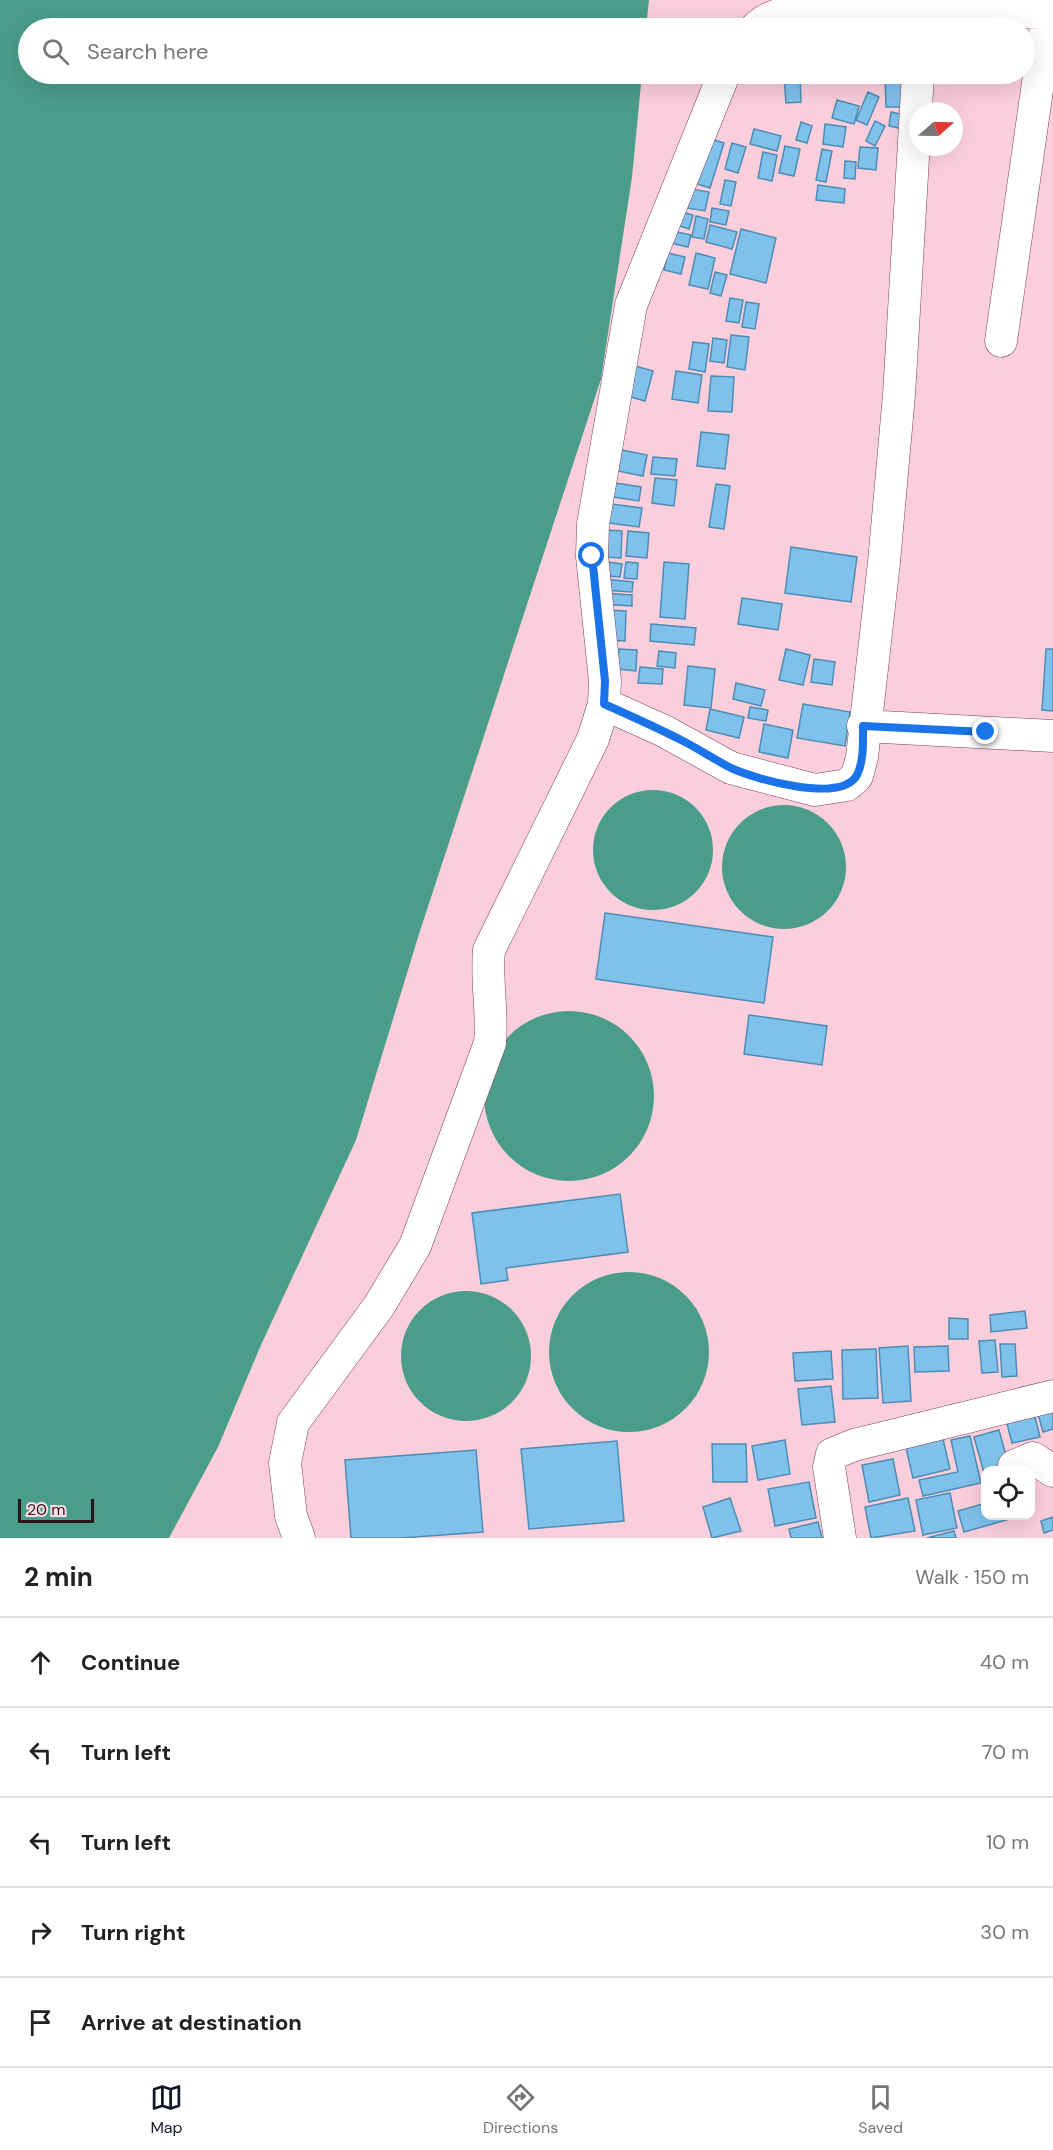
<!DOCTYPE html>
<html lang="en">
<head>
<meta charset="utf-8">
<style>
	:root { --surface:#fff; --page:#f6f6f6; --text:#222; --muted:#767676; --line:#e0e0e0; --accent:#111827 }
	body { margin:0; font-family:"DM Sans",sans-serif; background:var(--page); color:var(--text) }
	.controls { position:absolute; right:18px; bottom:18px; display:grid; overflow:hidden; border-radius:12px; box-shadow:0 6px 24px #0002 }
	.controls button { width:54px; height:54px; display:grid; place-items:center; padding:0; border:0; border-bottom:2px solid var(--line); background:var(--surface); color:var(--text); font:30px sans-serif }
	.compass { position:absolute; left:909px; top:102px; width:54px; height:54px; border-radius:50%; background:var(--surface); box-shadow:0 6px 24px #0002; rotate:70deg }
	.scale { position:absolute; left:18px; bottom:15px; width:76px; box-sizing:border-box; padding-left:6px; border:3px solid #2b121b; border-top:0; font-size:16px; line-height:21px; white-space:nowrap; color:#2b121b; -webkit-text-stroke:4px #fedfe9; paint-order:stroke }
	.stop { position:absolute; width:18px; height:18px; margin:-14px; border:4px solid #1a73e8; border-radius:50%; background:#fff }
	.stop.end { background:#1a73e8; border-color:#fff; box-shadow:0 2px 6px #0008 }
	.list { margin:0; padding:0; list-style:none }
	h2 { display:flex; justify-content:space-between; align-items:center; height:78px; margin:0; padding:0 24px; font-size:26px }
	h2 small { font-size:20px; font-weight:400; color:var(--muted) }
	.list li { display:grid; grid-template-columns:39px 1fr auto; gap:18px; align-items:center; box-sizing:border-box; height:90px; padding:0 24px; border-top:2px solid var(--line) }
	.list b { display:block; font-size:22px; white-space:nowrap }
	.list em { font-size:20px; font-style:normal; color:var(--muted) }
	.icon { flex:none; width:33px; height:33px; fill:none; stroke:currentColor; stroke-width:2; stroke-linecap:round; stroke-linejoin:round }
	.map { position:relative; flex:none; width:1053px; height:1538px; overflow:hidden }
	.search { position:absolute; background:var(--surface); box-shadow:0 6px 24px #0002; left:18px; right:18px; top:18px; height:66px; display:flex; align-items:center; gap:15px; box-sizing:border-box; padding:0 21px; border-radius:33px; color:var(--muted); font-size:22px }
	.sheet { height:528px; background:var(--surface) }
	nav { display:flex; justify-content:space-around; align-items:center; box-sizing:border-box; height:84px; border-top:2px solid var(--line); background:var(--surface); font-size:16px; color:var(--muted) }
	nav a { display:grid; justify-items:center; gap:3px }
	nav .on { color:var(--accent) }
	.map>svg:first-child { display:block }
	.water { fill:#4b9d8b }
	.building { fill:#7fc1eb; stroke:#4c8db5; stroke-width:1.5 }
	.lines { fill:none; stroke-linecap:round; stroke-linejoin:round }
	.minor-casing { stroke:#7d3f56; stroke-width:33 }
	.minor { stroke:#fff; stroke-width:32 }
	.route { stroke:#1a73e8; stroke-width:8 }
</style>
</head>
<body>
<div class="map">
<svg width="1053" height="1538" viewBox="0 0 1053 1538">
	<rect width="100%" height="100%" fill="#fbcedc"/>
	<!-- water -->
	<path class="water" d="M 0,0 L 649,0 L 646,28 L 28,28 L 28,74 L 642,74 L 632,177 L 601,379 L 419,934 L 356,1140 L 261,1345 L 218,1447 L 169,1538 L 0,1538 Z
		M593 850a60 60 0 1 1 120 0a60 60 0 1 1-120 0Z
		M722 867a62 62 0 1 1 124 0a62 62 0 1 1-124 0Z
		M484 1096a85 85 0 1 1 170 0a85 85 0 1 1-170 0Z
		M549 1352a80 80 0 1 1 160 0a80 80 0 1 1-160 0Z
		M401 1356a65 65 0 1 1 130 0a65 65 0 1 1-130 0Z"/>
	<!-- building -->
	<path class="building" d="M 784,74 L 800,74 L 801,102 L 786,103 Z
		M 885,76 L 908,76 L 908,107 L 886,107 Z
		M 868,92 L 879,97 L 867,125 L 856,120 Z
		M 837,100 L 859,106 L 854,124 L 832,118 Z
		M 891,112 L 905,115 L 903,129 L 889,126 Z
		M 875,121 L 885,126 L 875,146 L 866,141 Z
		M 801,122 L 812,126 L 807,143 L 796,140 Z
		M 825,124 L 846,127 L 843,147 L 823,144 Z
		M 754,129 L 781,136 L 777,151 L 750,144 Z
		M 705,137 L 724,143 L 710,188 L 691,182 Z
		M 732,143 L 746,147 L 738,173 L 725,169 Z
		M 785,146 L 800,149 L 794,176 L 779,173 Z
		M 860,147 L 878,148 L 876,170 L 858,168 Z
		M 822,149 L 832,151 L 826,182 L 816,180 Z
		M 763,152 L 777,155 L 772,181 L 758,178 Z
		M 845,161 L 856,162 L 855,179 L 844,178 Z
		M 725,180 L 736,182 L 731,206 L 720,204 Z
		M 818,185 L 845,189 L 844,203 L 816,200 Z
		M 685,188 L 709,192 L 705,211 L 681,207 Z
		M 712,208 L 729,211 L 726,225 L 710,222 Z
		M 678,211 L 693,215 L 689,229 L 674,224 Z
		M 696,216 L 708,219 L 704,239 L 692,237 Z
		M 710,225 L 737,232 L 732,249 L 706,242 Z
		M 741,229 L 776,238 L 766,283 L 730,274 Z
		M 673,231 L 691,235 L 688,247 L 670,243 Z
		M 668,253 L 685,257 L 681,274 L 664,270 Z
		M 696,253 L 715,258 L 708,289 L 689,285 Z
		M 715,272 L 727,275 L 721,296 L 710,293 Z
		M 730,298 L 743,300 L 739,323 L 726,321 Z
		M 746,302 L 759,304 L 755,329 L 742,327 Z
		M 731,335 L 749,337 L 745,370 L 727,367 Z
		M 713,338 L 727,340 L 724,363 L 710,361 Z
		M 693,342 L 709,344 L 705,372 L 689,369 Z
		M 632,365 L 653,371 L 645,401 L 624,395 Z
		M 676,371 L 702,375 L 698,403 L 672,399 Z
		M 711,376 L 734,377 L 732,412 L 708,411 Z
		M 701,432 L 729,435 L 725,469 L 697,466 Z
		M 622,450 L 647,455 L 643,476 L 618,471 Z
		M 653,457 L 677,459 L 675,476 L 651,474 Z
		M 655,478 L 677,480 L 674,506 L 652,503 Z
		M 615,483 L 641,487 L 639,501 L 612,497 Z
		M 716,484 L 730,486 L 724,529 L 709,527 Z
		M 611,504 L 642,508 L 639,527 L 609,523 Z
		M 607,530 L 622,531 L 621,558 L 605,557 Z
		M 628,531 L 649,533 L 647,558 L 626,556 Z
		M 791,547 L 857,557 L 851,602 L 785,593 Z
		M 608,562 L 622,564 L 620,577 L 607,576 Z
		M 626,562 L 638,563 L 637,579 L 624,578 Z
		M 664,562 L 689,564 L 685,619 L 660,617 Z
		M 605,579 L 633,582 L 632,592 L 603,590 Z
		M 602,593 L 632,595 L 632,606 L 602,604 Z
		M 742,598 L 782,604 L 778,630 L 738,624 Z
		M 607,610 L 626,611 L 625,641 L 606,640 Z
		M 651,624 L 696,628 L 694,645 L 650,641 Z
		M 619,649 L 637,650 L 636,671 L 617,669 Z
		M 786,649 L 810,655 L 803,685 L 779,680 Z
		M 1046,649 L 1053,649 L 1053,711 L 1042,710 Z
		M 659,651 L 676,653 L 675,668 L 657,666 Z
		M 814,659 L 835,662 L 832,685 L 811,682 Z
		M 688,666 L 715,669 L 711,708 L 684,705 Z
		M 640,667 L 663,669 L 662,684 L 638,683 Z
		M 736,683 L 765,690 L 761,706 L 733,699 Z
		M 803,704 L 850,712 L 845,746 L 797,738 Z
		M 750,707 L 768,710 L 766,721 L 748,718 Z
		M 710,709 L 744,717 L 739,738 L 706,730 Z
		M 764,724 L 793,730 L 788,758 L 759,752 Z
		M 605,913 L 773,937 L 764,1003 L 596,979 Z
		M 749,1015 L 827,1026 L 822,1065 L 744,1054 Z
		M 620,1194 L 628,1252 L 506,1268 L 508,1280 L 481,1284 L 472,1213 Z
		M 1025,1311 L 1027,1328 L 991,1332 L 990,1315 Z
		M 949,1318 L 968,1319 L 968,1339 L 949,1339 Z
		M 995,1340 L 998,1372 L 982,1373 L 979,1341 Z
		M 1000,1344 L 1015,1344 L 1017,1376 L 1002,1377 Z
		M 908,1346 L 911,1401 L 883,1403 L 879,1348 Z
		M 948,1346 L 949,1371 L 915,1372 L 914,1347 Z
		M 876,1349 L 878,1398 L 843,1399 L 842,1350 Z
		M 831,1351 L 833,1379 L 795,1381 L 793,1353 Z
		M 831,1386 L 835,1422 L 802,1425 L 798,1389 Z
		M 1053,1410 L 1053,1429 L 1043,1432 L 1038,1414 Z
		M 1034,1413 L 1040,1437 L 1012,1443 L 1006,1420 Z
		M 999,1430 L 1010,1470 L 986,1470 L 986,1480 L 974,1437 Z
		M 970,1436 L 981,1483 L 923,1496 L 919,1480 L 958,1472 L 951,1440 Z
		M 943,1439 L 950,1469 L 913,1478 L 906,1448 Z
		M 785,1440 L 790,1474 L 758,1480 L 752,1446 Z
		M 617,1441 L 624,1521 L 529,1529 L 521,1449 Z
		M 712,1444 L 746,1444 L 747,1482 L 713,1482 Z
		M 476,1450 L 483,1532 L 401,1538 L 351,1538 L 345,1460 Z
		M 893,1459 L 900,1495 L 869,1502 L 862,1465 Z
		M 809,1482 L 816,1518 L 775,1526 L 768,1489 Z
		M 950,1493 L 957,1528 L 923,1535 L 916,1500 Z
		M 730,1498 L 741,1531 L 712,1538 L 703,1507 Z
		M 908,1498 L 915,1531 L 871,1538 L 865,1507 Z
		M 986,1503 L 986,1516 L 1017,1517 L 964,1532 L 958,1511 Z
		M 1053,1517 L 1053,1530 L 1044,1533 L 1041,1521 Z
		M 818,1522 L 822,1538 L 791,1538 L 789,1529 Z
		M 954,1531 L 956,1538 L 927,1538 Z"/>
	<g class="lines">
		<!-- minor casing -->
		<g class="minor-casing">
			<path id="minor" d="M 756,28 C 772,12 797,10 818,9 L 1053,13
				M 1001,341 L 1048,13
				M 604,704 L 664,731 L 731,768 L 815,790 L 847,785 L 857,776 L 862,757 L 884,562 L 899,395 L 918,74
				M 863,726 L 1053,736
				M 1014,1466 L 1033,1458 L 1053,1471
				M 299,1538 L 291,1516 L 285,1463 L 293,1423 L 379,1306 L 415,1246 L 490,1043 C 493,1012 486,982 489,950 L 593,739 L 604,704 L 605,681 L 592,556 L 593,524 L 631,305 L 724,74
				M 840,1538 L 829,1467 L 832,1454 L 854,1445 L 1053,1396"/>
		</g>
		<!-- minor -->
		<use href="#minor" class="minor"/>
	</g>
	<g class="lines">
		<!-- route -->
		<path class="route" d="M 592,556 L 605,681 L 604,704 C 631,716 658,728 683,741 C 699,749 715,760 731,768 C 755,779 841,804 857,775 C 864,761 863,741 863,726 L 986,732"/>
	</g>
</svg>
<div class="controls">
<button><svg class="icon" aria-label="locate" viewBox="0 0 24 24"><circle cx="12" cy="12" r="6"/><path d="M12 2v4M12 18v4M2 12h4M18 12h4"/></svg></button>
</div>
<svg class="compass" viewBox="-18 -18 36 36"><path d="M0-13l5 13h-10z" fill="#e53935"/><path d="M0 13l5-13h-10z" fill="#767676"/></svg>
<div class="scale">20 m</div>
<div class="stop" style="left:592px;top:556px"></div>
<div class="stop end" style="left:986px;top:732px"></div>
<div class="search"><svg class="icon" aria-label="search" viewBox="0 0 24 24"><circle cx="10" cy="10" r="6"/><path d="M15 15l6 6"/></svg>Search here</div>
</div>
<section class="sheet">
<h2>2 min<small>Walk · 150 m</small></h2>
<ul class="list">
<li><svg class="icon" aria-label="ahead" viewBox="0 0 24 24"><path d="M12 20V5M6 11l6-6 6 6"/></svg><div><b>Continue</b></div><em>40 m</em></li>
<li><svg class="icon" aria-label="left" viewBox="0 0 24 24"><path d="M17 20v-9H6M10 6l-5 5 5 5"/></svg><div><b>Turn left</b></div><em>70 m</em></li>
<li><svg class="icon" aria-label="left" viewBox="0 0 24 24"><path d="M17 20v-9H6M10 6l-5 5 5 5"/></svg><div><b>Turn left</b></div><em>10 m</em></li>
<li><svg class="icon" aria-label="right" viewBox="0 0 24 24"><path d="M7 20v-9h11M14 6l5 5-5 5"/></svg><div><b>Turn right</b></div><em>30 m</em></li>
<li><svg class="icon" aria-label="arrive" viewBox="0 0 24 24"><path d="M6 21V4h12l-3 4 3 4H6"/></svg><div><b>Arrive at destination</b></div></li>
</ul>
</section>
<nav>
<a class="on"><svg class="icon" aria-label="map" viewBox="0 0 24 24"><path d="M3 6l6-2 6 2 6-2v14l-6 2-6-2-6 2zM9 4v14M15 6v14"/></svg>Map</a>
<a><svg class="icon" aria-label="directions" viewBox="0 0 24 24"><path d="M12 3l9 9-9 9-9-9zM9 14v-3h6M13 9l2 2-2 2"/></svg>Directions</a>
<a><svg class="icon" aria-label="saved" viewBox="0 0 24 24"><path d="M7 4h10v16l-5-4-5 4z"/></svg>Saved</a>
</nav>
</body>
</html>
